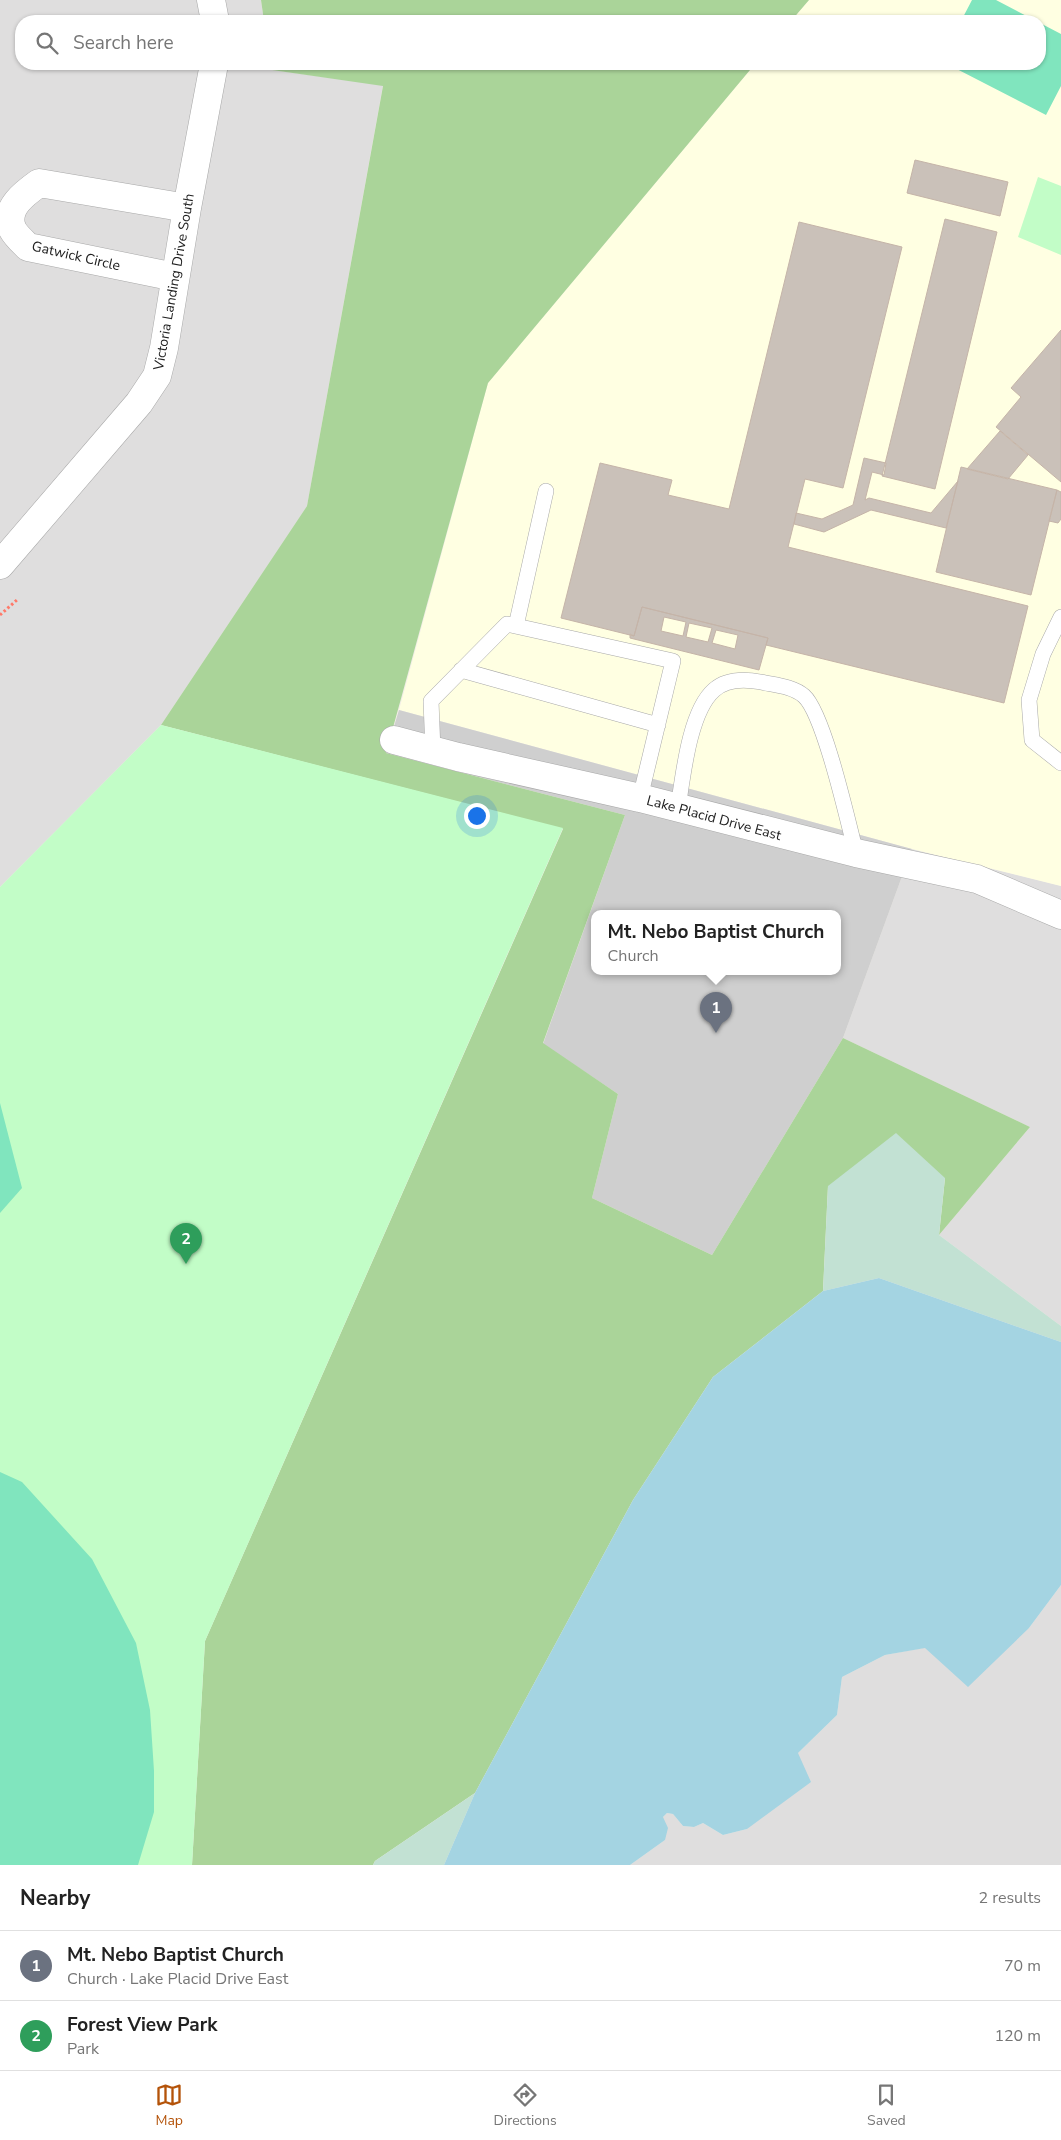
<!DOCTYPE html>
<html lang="en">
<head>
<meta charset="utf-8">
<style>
	:root { --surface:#fff; --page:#f6f6f6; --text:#222; --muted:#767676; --line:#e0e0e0; --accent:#b45309 }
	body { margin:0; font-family:"Nunito Sans",sans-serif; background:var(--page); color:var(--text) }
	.you { position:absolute; left:476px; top:815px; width:18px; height:18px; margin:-12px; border:4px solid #fff; border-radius:50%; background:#1a73e8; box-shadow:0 0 0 8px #1a73e833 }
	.badge { display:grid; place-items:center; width:32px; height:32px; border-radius:50%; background:var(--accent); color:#fff; font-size:16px; font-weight:700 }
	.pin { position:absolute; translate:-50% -41px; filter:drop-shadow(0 1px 2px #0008) }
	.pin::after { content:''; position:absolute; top:26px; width:18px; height:15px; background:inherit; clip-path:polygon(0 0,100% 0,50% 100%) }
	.popup { position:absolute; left:591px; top:910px; width:250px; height:65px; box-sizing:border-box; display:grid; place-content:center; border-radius:10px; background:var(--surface); filter:drop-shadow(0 1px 4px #0005); font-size:16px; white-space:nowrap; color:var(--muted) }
	.popup b { font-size:19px; color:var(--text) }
	.popup::after { content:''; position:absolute; left:50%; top:100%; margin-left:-10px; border:10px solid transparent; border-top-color:var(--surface) }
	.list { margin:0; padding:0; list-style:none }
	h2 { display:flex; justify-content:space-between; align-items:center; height:65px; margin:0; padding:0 20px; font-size:21px }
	h2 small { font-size:16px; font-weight:400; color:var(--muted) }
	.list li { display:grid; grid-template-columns:32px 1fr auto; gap:15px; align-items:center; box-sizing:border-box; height:70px; padding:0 20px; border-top:1px solid var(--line) }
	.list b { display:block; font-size:19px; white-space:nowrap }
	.list p { margin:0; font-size:16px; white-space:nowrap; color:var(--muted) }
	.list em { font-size:16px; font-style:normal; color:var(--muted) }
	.icon { flex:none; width:28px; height:28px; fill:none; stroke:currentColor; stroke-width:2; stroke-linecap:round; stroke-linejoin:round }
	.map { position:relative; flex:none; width:1061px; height:1865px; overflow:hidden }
	.search { position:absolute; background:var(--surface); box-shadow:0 1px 4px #0004; left:15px; right:15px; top:15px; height:55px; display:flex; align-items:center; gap:12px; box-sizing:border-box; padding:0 18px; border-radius:20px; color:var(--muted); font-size:19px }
	.sheet { height:205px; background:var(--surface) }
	nav { display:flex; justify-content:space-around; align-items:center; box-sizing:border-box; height:70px; border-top:1px solid var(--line); background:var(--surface); font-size:14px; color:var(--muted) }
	nav a { display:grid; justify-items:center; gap:2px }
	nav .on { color:var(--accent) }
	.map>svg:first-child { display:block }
	.residential { fill:#dfdede }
	.education { fill:#ffffe2 }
	.religious { fill:#cfcfcf; fill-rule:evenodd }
	.forest { fill:#aad499 }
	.wetland { fill:#c2e1d3 }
	.park { fill:#c2fdc7 }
	.pitch { fill:#80e5be }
	.water { fill:#a4d4e2 }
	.building { fill:#cac1b9; stroke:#c5b4a8; fill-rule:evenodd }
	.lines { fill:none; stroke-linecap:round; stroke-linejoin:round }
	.service-casing { stroke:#a8a8a8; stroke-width:16 }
	.minor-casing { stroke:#a8a8a8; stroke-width:29 }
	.path { stroke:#ff7a6a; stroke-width:3; stroke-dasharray:2.5 2.5; stroke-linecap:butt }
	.service { stroke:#fff; stroke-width:15 }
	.minor { stroke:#fff; stroke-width:28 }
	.labels { text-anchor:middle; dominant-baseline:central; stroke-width:4.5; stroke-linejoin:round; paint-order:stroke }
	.street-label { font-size:14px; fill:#212121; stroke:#fff }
</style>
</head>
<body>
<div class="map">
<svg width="1061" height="1865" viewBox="0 0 1061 1865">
	<rect width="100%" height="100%" fill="#f2eee7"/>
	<!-- residential -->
	<path class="residential" d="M 0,0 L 261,0 L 264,21 L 21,21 L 21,64 L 271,64 L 272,70 L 383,85 L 307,506 L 161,725 L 0,887 Z
		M 912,849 L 1061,886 L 1061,1326 L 939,1235 L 1030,1127 L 843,1038 Z
		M 1061,1585 L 1061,1865 L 630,1865 L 665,1840 L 663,1817 L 667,1813 L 673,1814 L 683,1826 L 694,1827 L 703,1823 L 723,1835 L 747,1829 L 798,1753 L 837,1715 L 842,1677 L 885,1655 L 1029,1628 Z"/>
	<!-- education -->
	<path class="education" d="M 809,0 L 1061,0 L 1061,886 L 912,849 L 399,710 L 488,383 L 755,64 L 1040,64 L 1040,21 L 791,21 Z"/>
	<!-- religious -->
	<path class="religious" d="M 399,710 L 912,849 L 843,1038 L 712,1255 L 592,1198 L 618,1094 L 543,1044 L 625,815 L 386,753 ZM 595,914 L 837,914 L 837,972 L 595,972 Z"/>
	<!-- forest -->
	<path class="forest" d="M 261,0 L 809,0 L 791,21 L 264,21 Z
		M 271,64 L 755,64 L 488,383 L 386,753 L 625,815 L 543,1043 L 618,1094 L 592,1198 L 712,1255 L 843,1038 L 1030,1127 L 939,1235 L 945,1178 L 828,1186 L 823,1291 L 713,1377 L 633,1500 L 475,1793 L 375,1861 L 373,1865 L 192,1865 L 205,1641 L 563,829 L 161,725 L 307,506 L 383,86 L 272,70 Z"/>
	<!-- wetland -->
	<path class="wetland" d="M 896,1133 L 945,1178 L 939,1235 L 1061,1326 L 1061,1342 L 879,1278 L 823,1291 L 828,1186 Z
		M 475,1793 L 444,1865 L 373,1865 L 375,1861 Z"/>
	<!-- park -->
	<path class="park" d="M 1038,177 L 1061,186 L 1061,255 L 1018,237 Z
		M 161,725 L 563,828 L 205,1641 L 192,1865 L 0,1865 L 0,887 Z"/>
	<!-- pitch -->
	<path class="pitch" d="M 972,0 L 996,0 L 1036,21 L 961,21 Z
		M 1040,23 L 1061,34 L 1061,86 L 1046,115 L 947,64 L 1040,64 Z
		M 0,1103 L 22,1188 L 0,1213 Z
		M 0,1472 L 22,1482 L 92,1559 L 136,1643 L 150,1710 L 154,1771 L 154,1812 L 138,1865 L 0,1865 Z"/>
	<!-- water -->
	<path class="water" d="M 879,1278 L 1061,1342 L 1061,1585 L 1029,1628 L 968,1687 L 925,1648 L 885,1655 L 842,1677 L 837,1715 L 798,1753 L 811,1782 L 747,1829 L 723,1835 L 703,1823 L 694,1827 L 683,1826 L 673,1814 L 667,1813 L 663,1817 L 668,1828 L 665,1840 L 630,1865 L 444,1865 L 475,1793 L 633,1500 L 713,1377 L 823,1291 Z"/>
	<!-- building -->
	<path class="building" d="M 915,160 L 1008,182 L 1000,216 L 907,193 Z
		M 945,219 L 997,232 L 935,489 L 882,476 Z
		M 799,222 L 902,247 L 843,488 L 805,479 L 788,547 L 1028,606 L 1004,703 L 766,645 L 768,638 L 642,607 L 634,636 L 561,618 L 600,463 L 672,480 L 668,495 L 729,509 Z
		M 1061,330 L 1061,482 L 996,427 L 1021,397 L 1011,388 Z
		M 1000,431 L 1028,455 L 1008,479 L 967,469 Z
		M 864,458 L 886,463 L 884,475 L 872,472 L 865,500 L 869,498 L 931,513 L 958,481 L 946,528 L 871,510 L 824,532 L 794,524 L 796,513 L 822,519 L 853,505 Z
		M 961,467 L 1057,490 L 1031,595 L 936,572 Z
		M 1057,490 L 1061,492 L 1061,519 L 1058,523 L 1049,521 Z
		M 642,607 L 768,638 L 759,670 L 630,638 L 630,634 L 634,636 ZM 664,617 L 686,622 L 683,636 L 661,631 ZM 689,623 L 712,628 L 708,642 L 686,637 ZM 716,630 L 738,635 L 735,649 L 712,643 Z"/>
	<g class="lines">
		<!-- service casing -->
		<g class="service-casing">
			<path id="service" d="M 1061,617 L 1043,654 L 1029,700 L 1032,740 L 1061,763
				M 516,626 L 546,491
				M 461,670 L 658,725
				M 433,751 L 431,701 L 507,624 L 673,661 L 640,798
				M 678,808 C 683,777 689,712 714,690 C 726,679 745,679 761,682 C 774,685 793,686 804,696 C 824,714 848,822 856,853"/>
		</g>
		<!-- minor casing -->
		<g class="minor-casing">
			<path id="minor" d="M 211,0 L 215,21
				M 175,277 L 28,247 C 23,242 14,234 12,228 C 4,208 25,193 39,183 L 187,208
				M 0,565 L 139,403 L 157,376 L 164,348 L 187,208 L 214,64
				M 394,740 L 458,757 L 640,798 L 856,853 L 977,879 L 1061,915"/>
		</g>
		<!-- path -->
		<path class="path" d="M 0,615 L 18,599"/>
		<!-- service -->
		<use href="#service" class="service"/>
		<!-- minor -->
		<use href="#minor" class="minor"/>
	</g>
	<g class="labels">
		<!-- street labels -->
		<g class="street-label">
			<text transform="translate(76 256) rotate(13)">Gatwick Circle</text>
			<text transform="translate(174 282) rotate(-80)">Victoria Landing Drive South</text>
			<text transform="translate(714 818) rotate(15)">Lake Placid Drive East</text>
		</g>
	</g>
</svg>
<div class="you"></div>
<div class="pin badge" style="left:716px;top:1033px;background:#6b7280">1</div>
<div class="popup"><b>Mt. Nebo Baptist Church</b>Church</div>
<div class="pin badge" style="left:186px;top:1264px;background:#2e9e5b">2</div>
<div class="search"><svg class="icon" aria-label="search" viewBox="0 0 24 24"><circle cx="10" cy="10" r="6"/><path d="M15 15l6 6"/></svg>Search here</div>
</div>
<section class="sheet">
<h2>Nearby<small>2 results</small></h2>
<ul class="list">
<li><span class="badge" style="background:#6b7280">1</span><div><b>Mt. Nebo Baptist Church</b><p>Church · Lake Placid Drive East</p></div><em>70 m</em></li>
<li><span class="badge" style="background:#2e9e5b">2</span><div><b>Forest View Park</b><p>Park</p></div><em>120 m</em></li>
</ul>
</section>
<nav>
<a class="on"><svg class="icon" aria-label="map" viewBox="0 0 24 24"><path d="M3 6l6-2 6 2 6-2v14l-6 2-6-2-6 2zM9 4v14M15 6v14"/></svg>Map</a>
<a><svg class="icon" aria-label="directions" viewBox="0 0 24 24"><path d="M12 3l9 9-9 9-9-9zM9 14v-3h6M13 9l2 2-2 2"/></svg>Directions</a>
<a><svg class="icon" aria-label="saved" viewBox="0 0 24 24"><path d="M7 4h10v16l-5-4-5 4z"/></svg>Saved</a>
</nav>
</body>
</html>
